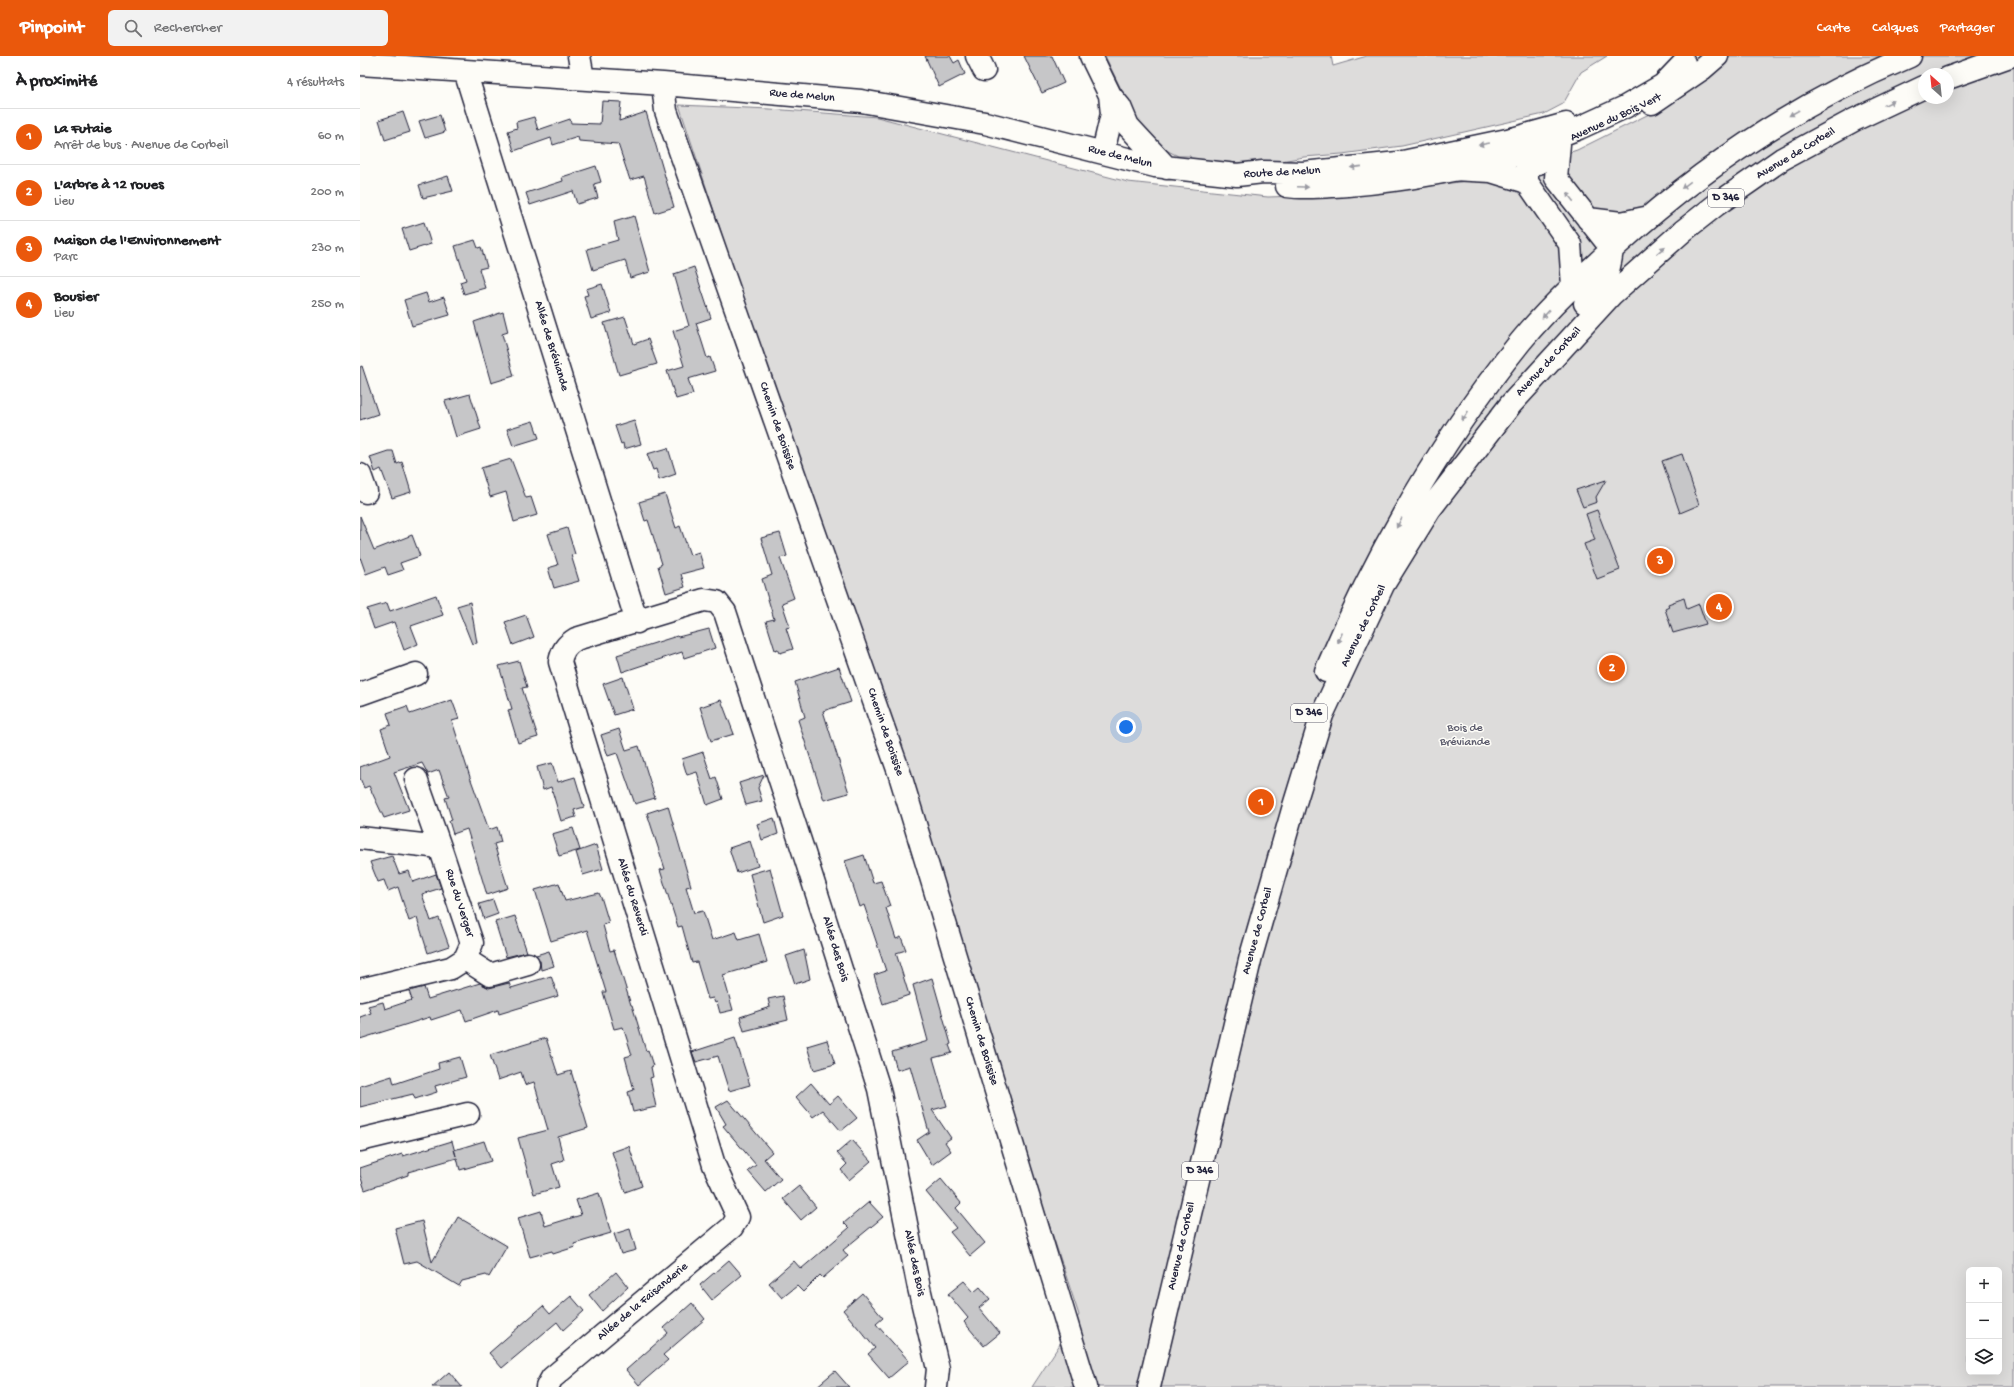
<!DOCTYPE html>
<html lang="fr">
<head>
<meta charset="utf-8">
<style>
	:root { --surface:#fff; --page:#f2f2f2; --text:#202124; --muted:#757577; --line:#e0e0e0; --accent:#ea580c }
	body { margin:0; font-family:"Gochi Hand",sans-serif; background:var(--page); color:var(--text) }
	.controls { position:absolute; right:12px; bottom:12px; display:grid; overflow:hidden; border-radius:6px; box-shadow:0 4px 16px #0002 }
	.controls button { width:36px; height:36px; display:grid; place-items:center; padding:0; border:0; border-bottom:1px solid var(--line); background:var(--surface); color:var(--text); font:20px sans-serif }
	.compass { position:absolute; left:1558px; top:12px; width:36px; height:36px; border-radius:50%; background:var(--surface); box-shadow:0 4px 16px #0002; rotate:333deg }
	.you { position:absolute; left:766px; top:671px; width:14px; height:14px; margin:-10px; border:3px solid #fff; border-radius:50%; background:#1a73e8; box-shadow:0 0 0 6px #1a73e833 }
	.badge { display:grid; place-items:center; width:26px; height:26px; border-radius:50%; background:var(--accent); color:#fff; font-size:13px; font-weight:700 }
	.pin { position:absolute; translate:-50% -50%; border:2px solid #fff; box-shadow:0 1px 4px #0006 }
	.list { margin:0; padding:0; list-style:none }
	h2 { display:flex; justify-content:space-between; align-items:center; height:52px; margin:0; padding:0 16px; font-size:17px }
	h2 small { font-size:13px; font-weight:400; color:var(--muted) }
	.list li { display:grid; grid-template-columns:26px 1fr auto; gap:12px; align-items:center; box-sizing:border-box; height:56px; padding:0 16px; border-top:1px solid var(--line) }
	.list b { display:block; font-size:15px; white-space:nowrap }
	.list p { margin:0; font-size:13px; white-space:nowrap; color:var(--muted) }
	.list em { font-size:13px; font-style:normal; color:var(--muted) }
	.icon { flex:none; width:22px; height:22px; fill:none; stroke:currentColor; stroke-width:2; stroke-linecap:round; stroke-linejoin:round }
	.map { position:relative; flex:none; width:1654px; height:1331px; overflow:hidden }
	header { display:flex; align-items:center; gap:24px; box-sizing:border-box; height:56px; padding:0 20px; background:var(--accent); color:#fff }
	header strong { font-size:19px }
	nav { display:flex; gap:22px; margin-inline-start:auto; font-size:14px }
	.search { width:280px; height:36px; background:var(--page); display:flex; align-items:center; gap:10px; box-sizing:border-box; padding:0 14px; border-radius:6px; color:var(--muted); font-size:15px }
	main { display:flex }
	aside { flex:1; background:var(--surface) }
	.map>svg:first-child { display:block }
	.green { fill:#dddcdb; stroke:#807f8b; fill-rule:evenodd }
	.building { fill:#c6c6c8; stroke:#22223b }
	.lines { fill:none; stroke-linecap:round; stroke-linejoin:round }
	.minor-casing { stroke:#22223b; stroke-width:25 }
	.major-casing { stroke:#22223b; stroke-width:25 }
	.minor { stroke:#fdfcf7; stroke-width:22 }
	.major { stroke:#fdfcf7; stroke-width:22 }
	.oneway { fill:#9a9aa2 }
	.labels { text-anchor:middle; dominant-baseline:central; stroke-width:3; stroke-linejoin:round; paint-order:stroke }
	.shield { fill:#fdfcf7; stroke:#646373; stroke-width:1 }
	.shield-label { font-size:11px; font-weight:bold; fill:#22223b }
	.street-label { font-size:12px; fill:#22223b; stroke:#fdfcf7 }
	.park-label { font-size:12px; fill:#5a5a6b; stroke:#fdfcf7 }
</style>
</head>
<body>
<header>
<strong>Pinpoint</strong>
<div class="search"><svg class="icon" aria-label="search" viewBox="0 0 24 24"><circle cx="10" cy="10" r="6"/><path d="M15 15l6 6"/></svg>Rechercher</div>
<nav><a>Carte</a><a>Calques</a><a>Partager</a></nav>
</header>
<main>
<aside>
<h2>À proximité<small>4 résultats</small></h2>
<ul class="list">
<li><span class="badge">1</span><div><b>La Futaie</b><p>Arrêt de bus · Avenue de Corbeil</p></div><em>60 m</em></li>
<li><span class="badge">2</span><div><b>L'arbre à 12 roues</b><p>Lieu</p></div><em>200 m</em></li>
<li><span class="badge">3</span><div><b>Maison de l'Environnement</b><p>Parc</p></div><em>230 m</em></li>
<li><span class="badge">4</span><div><b>Bousier</b><p>Lieu</p></div><em>250 m</em></li>
</ul>
</aside>
<div class="map">
<svg width="1654" height="1331" viewBox="0 0 1654 1331">
	<rect width="100%" height="100%" fill="#fdfcf7"/>
	<filter id="ink" filterUnits="userSpaceOnUse"><feTurbulence type="fractalNoise" baseFrequency=".025" numOctaves="2"/><feDisplacementMap in="SourceGraphic" scale="8" xChannelSelector="R" yChannelSelector="G"/><feConvolveMatrix kernelMatrix="1 2 1 2 8 2 1 2 1" color-interpolation-filters="sRGB"/></filter>
	<g filter="url(#ink)">
		<!-- green -->
		<path class="green" d="M 745,0 L 971,0 L 973,10 L 1007,0 L 1247,0 L 1221,16 L 1203,48 L 1184,58 L 1042,90 L 982,98 L 944,101 L 899,109 L 831,103 L 830,100 L 818,100 L 798,90 L 782,76 Z
			M 1368,0 L 1654,0 L 1654,1331 L 672,1331 L 719,1259 L 319,49 L 410,53 L 517,61 L 768,126 L 908,141 L 1001,138 L 1132,122 L 1217,94 L 1307,49 ZM 1564,18 L 1588,18 L 1588,42 L 1564,42 ZM 1609,1214 L 1639,1214 L 1639,1316 L 1609,1316 Z"/>
		<!-- building -->
		<path class="building" d="M 565,0 L 590,0 L 594,7 L 599,4 L 605,18 L 579,31 Z
			M 664,0 L 692,0 L 704,27 L 682,37 Z
			M 242,45 L 261,46 L 259,65 L 286,56 L 314,151 L 295,157 L 284,120 L 270,124 L 258,88 L 219,85 L 218,81 L 193,89 L 191,82 L 154,95 L 148,75 L 157,72 L 156,66 L 174,61 L 178,74 L 210,63 L 211,67 L 240,68 Z
			M 43,56 L 50,76 L 25,84 L 19,64 Z
			M 80,59 L 85,76 L 65,82 L 59,65 Z
			M 236,110 L 241,126 L 234,128 L 238,142 L 217,148 L 213,135 L 170,149 L 166,137 L 203,125 L 202,121 Z
			M 88,120 L 93,135 L 63,142 L 59,129 Z
			M 274,160 L 290,216 L 270,222 L 265,204 L 233,214 L 227,193 L 258,184 L 254,166 Z
			M 64,166 L 71,188 L 49,195 L 42,173 Z
			M 115,184 L 118,192 L 121,191 L 127,211 L 119,213 L 125,232 L 104,238 L 100,226 L 106,224 L 95,190 Z
			M 334,211 L 351,262 L 336,267 L 347,302 L 350,301 L 355,315 L 328,323 L 333,338 L 316,343 L 307,315 L 324,310 L 313,275 L 329,270 L 314,218 Z
			M 242,228 L 251,257 L 231,263 L 224,240 L 228,239 L 226,233 Z
			M 66,237 L 69,246 L 84,241 L 90,259 L 52,270 L 44,244 Z
			M 143,256 L 148,276 L 142,278 L 154,320 L 131,327 L 114,266 Z
			M 265,261 L 274,288 L 288,283 L 297,308 L 259,319 L 244,267 Z
			M 2,310 L 18,358 L 0,364 L 0,311 Z
			M 110,338 L 121,373 L 96,381 L 85,345 Z
			M 274,364 L 281,388 L 264,393 L 263,387 L 261,388 L 255,370 Z
			M 173,365 L 179,382 L 153,390 L 147,373 Z
			M 308,392 L 316,418 L 299,424 L 296,413 L 293,414 L 287,398 Z
			M 28,395 L 33,395 L 37,408 L 42,406 L 51,436 L 32,442 L 21,413 L 15,416 L 10,401 Z
			M 1322,398 L 1339,449 L 1320,457 L 1302,405 Z
			M 151,403 L 166,442 L 171,441 L 177,459 L 154,466 L 146,436 L 130,441 L 121,412 Z
			M 1246,424 L 1236,441 L 1237,446 L 1223,451 L 1216,434 Z
			M 305,438 L 316,472 L 320,470 L 330,499 L 339,496 L 344,512 L 321,518 L 325,531 L 306,537 L 298,510 L 302,508 L 288,464 L 285,465 L 279,446 Z
			M 1237,454 L 1260,514 L 1237,523 L 1224,488 L 1235,484 L 1226,458 Z
			M 0,460 L 14,494 L 52,479 L 60,500 L 40,507 L 43,514 L 28,519 L 25,511 L 6,518 L 0,501 Z
			M 207,472 L 215,498 L 211,499 L 219,525 L 194,532 L 188,512 L 198,509 L 188,478 Z
			M 420,477 L 427,500 L 420,502 L 434,542 L 422,547 L 430,571 L 426,572 L 433,593 L 420,597 L 418,593 L 415,594 L 406,565 L 414,563 L 402,523 L 412,519 L 401,482 Z
			M 76,539 L 83,559 L 51,570 L 58,588 L 44,594 L 34,566 L 14,573 L 7,553 L 27,547 L 30,555 Z
			M 1324,542 L 1327,553 L 1339,548 L 1346,568 L 1313,577 L 1305,553 L 1309,551 L 1308,548 Z
			M 110,546 L 117,587 L 112,588 L 97,550 Z
			M 166,559 L 174,581 L 153,589 L 145,566 Z
			M 349,573 L 355,592 L 324,602 L 322,596 L 262,616 L 257,599 L 317,580 L 318,581 Z
			M 159,605 L 167,631 L 162,632 L 178,681 L 158,687 L 148,654 L 152,653 L 139,610 Z
			M 479,611 L 491,646 L 463,655 L 489,737 L 464,744 L 438,664 L 445,661 L 435,626 Z
			M 263,621 L 273,653 L 254,659 L 243,628 Z
			M 92,644 L 99,663 L 92,665 L 110,721 L 129,774 L 137,771 L 141,786 L 134,788 L 148,832 L 127,839 L 107,773 L 93,778 L 89,765 L 92,764 L 85,742 L 89,741 L 79,714 L 68,718 L 62,707 L 34,716 L 49,754 L 24,762 L 9,730 L 4,732 L 0,722 L 0,711 L 30,700 L 21,673 L 31,669 L 27,657 L 47,650 L 50,658 Z
			M 361,644 L 374,678 L 351,685 L 340,651 Z
			M 259,673 L 266,694 L 279,690 L 295,742 L 275,748 L 257,697 L 248,700 L 241,679 Z
			M 343,696 L 352,723 L 356,721 L 363,743 L 347,749 L 337,716 L 327,719 L 322,703 Z
			M 192,707 L 198,726 L 215,721 L 224,751 L 214,754 L 216,761 L 201,765 L 191,731 L 183,734 L 177,711 Z
			M 404,719 L 398,732 L 402,745 L 386,749 L 379,727 Z
			M 308,750 L 331,830 L 326,831 L 334,857 L 343,855 L 352,884 L 376,876 L 379,884 L 399,878 L 407,906 L 363,919 L 373,954 L 360,957 L 357,946 L 355,947 L 353,942 L 348,943 L 337,906 L 332,907 L 322,870 L 318,871 L 300,814 L 305,813 L 287,757 Z
			M 414,762 L 418,778 L 402,784 L 397,768 Z
			M 213,772 L 220,794 L 199,800 L 192,778 Z
			M 390,785 L 398,810 L 377,817 L 369,792 Z
			M 236,789 L 243,813 L 223,819 L 216,796 Z
			M 504,799 L 513,827 L 521,825 L 530,850 L 526,852 L 536,883 L 541,881 L 546,894 L 536,897 L 549,939 L 523,948 L 514,919 L 526,915 L 504,849 L 500,851 L 485,805 Z
			M 32,800 L 39,818 L 49,815 L 53,826 L 76,818 L 81,832 L 62,838 L 71,865 L 79,862 L 89,890 L 68,897 L 57,862 L 49,865 L 38,831 L 28,835 L 24,824 L 18,826 L 10,806 Z
			M 410,812 L 423,859 L 403,866 L 390,818 Z
			M 199,827 L 205,845 L 239,837 L 242,844 L 249,867 L 243,869 L 250,895 L 254,894 L 271,949 L 272,949 L 286,995 L 288,994 L 293,1010 L 291,1011 L 293,1021 L 290,1022 L 296,1051 L 273,1056 L 268,1036 L 274,1034 L 265,1001 L 272,999 L 263,971 L 254,973 L 243,936 L 246,936 L 227,874 L 191,885 L 175,834 Z
			M 133,844 L 138,858 L 124,863 L 119,848 Z
			M 155,860 L 167,896 L 146,901 L 135,866 Z
			M 444,894 L 450,923 L 435,928 L 426,900 Z
			M 189,895 L 194,910 L 181,914 L 180,905 L 176,899 Z
			M 191,920 L 198,940 L 139,958 L 138,954 L 106,965 L 102,954 L 71,964 L 70,961 L 0,983 L 0,961 L 11,957 L 8,950 L 23,946 L 25,953 L 52,944 L 49,935 L 64,931 L 68,943 L 120,927 L 129,932 L 149,927 L 151,932 Z
			M 572,922 L 591,988 L 589,989 L 592,997 L 573,1002 L 587,1050 L 572,1054 L 591,1082 L 585,1086 L 591,1095 L 572,1109 L 557,1084 L 569,1076 L 550,1010 L 537,1014 L 532,996 L 568,985 L 553,929 Z
			M 423,940 L 428,964 L 384,975 L 380,961 L 410,951 L 408,943 Z
			M 186,982 L 198,1019 L 211,1015 L 228,1072 L 198,1081 L 204,1104 L 192,1108 L 199,1131 L 174,1138 L 158,1082 L 188,1074 L 174,1026 L 165,1029 L 161,1016 L 138,1024 L 130,999 Z
			M 375,982 L 390,1029 L 369,1035 L 358,1000 L 336,1006 L 332,996 Z
			M 467,984 L 475,1008 L 454,1014 L 447,990 Z
			M 100,1001 L 106,1021 L 75,1030 L 77,1036 L 55,1043 L 53,1038 L 0,1051 L 0,1030 L 32,1020 L 34,1028 L 79,1013 L 78,1007 Z
			M 451,1027 L 469,1048 L 478,1040 L 497,1062 L 481,1075 L 463,1054 L 453,1061 L 436,1041 Z
			M 368,1044 L 412,1096 L 404,1103 L 421,1123 L 406,1136 L 388,1115 L 396,1109 L 363,1070 L 366,1068 L 356,1051 Z
			M 492,1084 L 511,1105 L 489,1124 L 481,1114 L 487,1108 L 477,1097 Z
			M 92,1085 L 96,1100 L 94,1094 L 124,1085 L 131,1105 L 100,1114 L 97,1102 L 48,1116 L 48,1119 L 5,1134 L 0,1119 L 0,1112 L 42,1098 L 43,1100 Z
			M 269,1090 L 282,1130 L 265,1136 L 252,1096 Z
			M 581,1123 L 601,1147 L 596,1152 L 625,1187 L 610,1200 L 590,1176 L 596,1172 L 566,1136 Z
			M 439,1130 L 456,1151 L 441,1164 L 423,1143 Z
			M 239,1137 L 251,1177 L 214,1188 L 215,1191 L 193,1198 L 192,1195 L 170,1201 L 158,1162 L 181,1155 L 185,1170 L 221,1159 L 216,1144 Z
			M 509,1146 L 523,1161 L 483,1194 L 488,1200 L 463,1222 L 460,1219 L 443,1236 L 437,1230 L 422,1242 L 409,1227 L 434,1205 L 441,1213 L 489,1172 L 484,1167 Z
			M 98,1161 L 147,1190 L 129,1221 L 126,1219 L 102,1225 L 99,1230 L 57,1205 L 44,1208 L 35,1172 L 62,1165 L 72,1206 Z
			M 270,1173 L 276,1194 L 261,1198 L 254,1178 Z
			M 369,1204 L 382,1219 L 352,1244 L 340,1229 Z
			M 256,1216 L 268,1231 L 242,1255 L 229,1239 Z
			M 604,1225 L 614,1236 L 620,1231 L 630,1243 L 619,1252 L 640,1277 L 624,1290 L 604,1266 L 608,1262 L 588,1238 Z
			M 502,1237 L 523,1262 L 516,1268 L 549,1305 L 529,1322 L 508,1298 L 515,1292 L 483,1254 Z
			M 211,1240 L 224,1255 L 203,1274 L 197,1266 L 142,1312 L 129,1297 L 183,1250 L 190,1258 Z
			M 332,1247 L 345,1263 L 303,1299 L 308,1304 L 279,1329 L 266,1314 L 308,1277 L 304,1272 Z
			M 475,1315 L 489,1331 L 456,1331 Z
			M 89,1316 L 102,1331 L 72,1331 Z"/>
		<g class="lines">
			<!-- minor casing -->
			<g class="minor-casing">
				<path id="minor" d="M 219,0 L 223,22
					M 617,0 L 624,14
					M 731,0 L 750,39 L 760,51 L 768,70 L 807,112
					M 0,8 L 303,28 L 501,45 L 625,67 L 795,110 L 877,119 L 903,116 L 943,117 L 1038,107 L 1152,83 L 1206,68
					M 105,15 L 277,566
					M 303,28 L 306,55 L 540,719 L 726,1331
					M 1292,47 L 1342,13 L 1357,0
					M 743,96 L 752,58 L 750,39
					M 927,130 C 948,133 967,130 988,129 C 1053,124 1120,110 1183,92
					M 0,419 L 6,436
					M 0,638 L 56,618
					M 56,723 L 80,791
					M 0,782 L 80,791 L 112,887 L 105,903 L 91,912 L 0,934
					M 105,903 L 130,919 L 168,908
					M 0,1084 L 108,1058
					M 187,1331 L 192,1322 L 372,1171 L 378,1161 L 354,1109 L 200,606 C 202,595 206,589 216,583 L 344,544 L 357,546 L 365,556 L 443,794 L 519,1033 L 559,1232 L 578,1313 L 576,1331"/>
			</g>
			<!-- major casing -->
			<g class="major-casing">
				<path id="major" d="M 1588,22 L 1650,0
					M 1152,83 L 1178,107
					M 1199,88 L 1196,122 L 1252,193 C 1249,221 1244,227 1225,247
					M 1092,113 L 1131,115 L 1167,126 L 1210,188 L 1213,230
					M 1167,126 L 1167,97 L 1182,86 L 1219,72 L 1265,51 L 1303,29 L 1324,7
					M 1228,163 L 1261,167 L 1285,162
					M 966,615 C 1016,498 1081,384 1161,285 C 1190,250 1224,219 1257,189 C 1345,109 1440,46 1550,0
					M 789,1331 L 891,900 L 934,750 L 962,659 L 1023,529 L 1070,453 L 1151,348 L 1251,239 L 1323,175 L 1356,149 L 1422,103 L 1494,64 L 1564,31"/>
			</g>
			<!-- minor -->
			<use href="#minor" class="minor"/>
			<!-- major -->
			<use href="#major" class="major"/>
		</g>
		<!-- one-way arrows -->
		<defs><path id="oneway-solid" d="M-6-.8H1V-3.2L6.5 0L1 3.2V.8H-6Z"/></defs>
		<g class="oneway">
			<use href="#oneway-solid" transform="translate(1529 47) rotate(-26)"/>
			<use href="#oneway-solid" transform="translate(1434 57) rotate(151)"/>
			<use href="#oneway-solid" transform="translate(1124 88) rotate(170)"/>
			<use href="#oneway-solid" transform="translate(996 111) rotate(174)"/>
			<use href="#oneway-solid" transform="translate(1326 129) rotate(143)"/>
			<use href="#oneway-solid" transform="translate(943 131) rotate(2)"/>
			<use href="#oneway-solid" transform="translate(1210 141) rotate(-128)"/>
			<use href="#oneway-solid" transform="translate(1301 194) rotate(-41)"/>
			<use href="#oneway-solid" transform="translate(1186 258) rotate(133)"/>
			<use href="#oneway-solid" transform="translate(1105 360) rotate(124)"/>
			<use href="#oneway-solid" transform="translate(1039 467) rotate(118)"/>
			<use href="#oneway-solid" transform="translate(980 582) rotate(113)"/>
		</g>
	</g>
	<g class="labels">
		<!-- shield labels -->
		<g class="shield">
			<rect x="1348" y="133" width="36" height="18" rx="3"/>
			<rect x="931" y="648" width="36" height="18" rx="3"/>
			<rect x="822" y="1106" width="36" height="18" rx="3"/>
		</g>
		<g class="shield-label">
			<text x="1366" y="142">D 346</text>
			<text x="949" y="657">D 346</text>
			<text x="840" y="1115">D 346</text>
		</g>
		<!-- street labels -->
		<g class="street-label">
			<text transform="translate(442 40) rotate(5)">Rue de Melun</text>
			<text transform="translate(1256 62) rotate(-25)">Avenue du Bois Vert</text>
			<text transform="translate(1436 98) rotate(-31)">Avenue de Corbeil</text>
			<text transform="translate(760 101) rotate(14)">Rue de Melun</text>
			<text transform="translate(922 117) rotate(-3)">Route de Melun</text>
			<text transform="translate(191 290) rotate(73)">Allée de Bréviande</text>
			<text transform="translate(1189 306) rotate(-47)">Avenue de Corbeil</text>
			<text transform="translate(417 370) rotate(71)">Chemin de Boissise</text>
			<text transform="translate(1004 570) rotate(-64)">Avenue de Corbeil</text>
			<text transform="translate(525 676) rotate(71)">Chemin de Boissise</text>
			<text transform="translate(272 841) rotate(73)">Allée du Reverdi</text>
			<text transform="translate(99 847) rotate(72)">Rue du Verger</text>
			<text transform="translate(898 875) rotate(-75)">Avenue de Corbeil</text>
			<text transform="translate(475 893) rotate(73)">Allée des Bois</text>
			<text transform="translate(621 985) rotate(73)">Chemin de Boissise</text>
			<text transform="translate(822 1190) rotate(-77)">Avenue de Corbeil</text>
			<text transform="translate(554 1207) rotate(78)">Allée des Bois</text>
			<text transform="translate(283 1246) rotate(-40)">Allée de la Faisanderie</text>
		</g>
		<!-- park labels -->
		<g class="park-label">
			<text x="1105" y="673">Bois de<tspan x="1105" dy="14">Bréviande</tspan></text>
		</g>
	</g>
</svg>
<div class="controls">
<button>+</button>
<button>−</button>
<button><svg class="icon" aria-label="layers" viewBox="0 0 24 24"><path d="M12 4l9 5-9 5-9-5zM3 14l9 5 9-5"/></svg></button>
</div>
<svg class="compass" viewBox="-18 -18 36 36"><path d="M0-13l5 13h-10z" fill="#e53935"/><path d="M0 13l5-13h-10z" fill="#757577"/></svg>
<div class="you"></div>
<div class="pin badge" style="left:901px;top:746px">1</div>
<div class="pin badge" style="left:1252px;top:612px">2</div>
<div class="pin badge" style="left:1300px;top:505px">3</div>
<div class="pin badge" style="left:1359px;top:551px">4</div>
</div>
</main>
</body>
</html>
